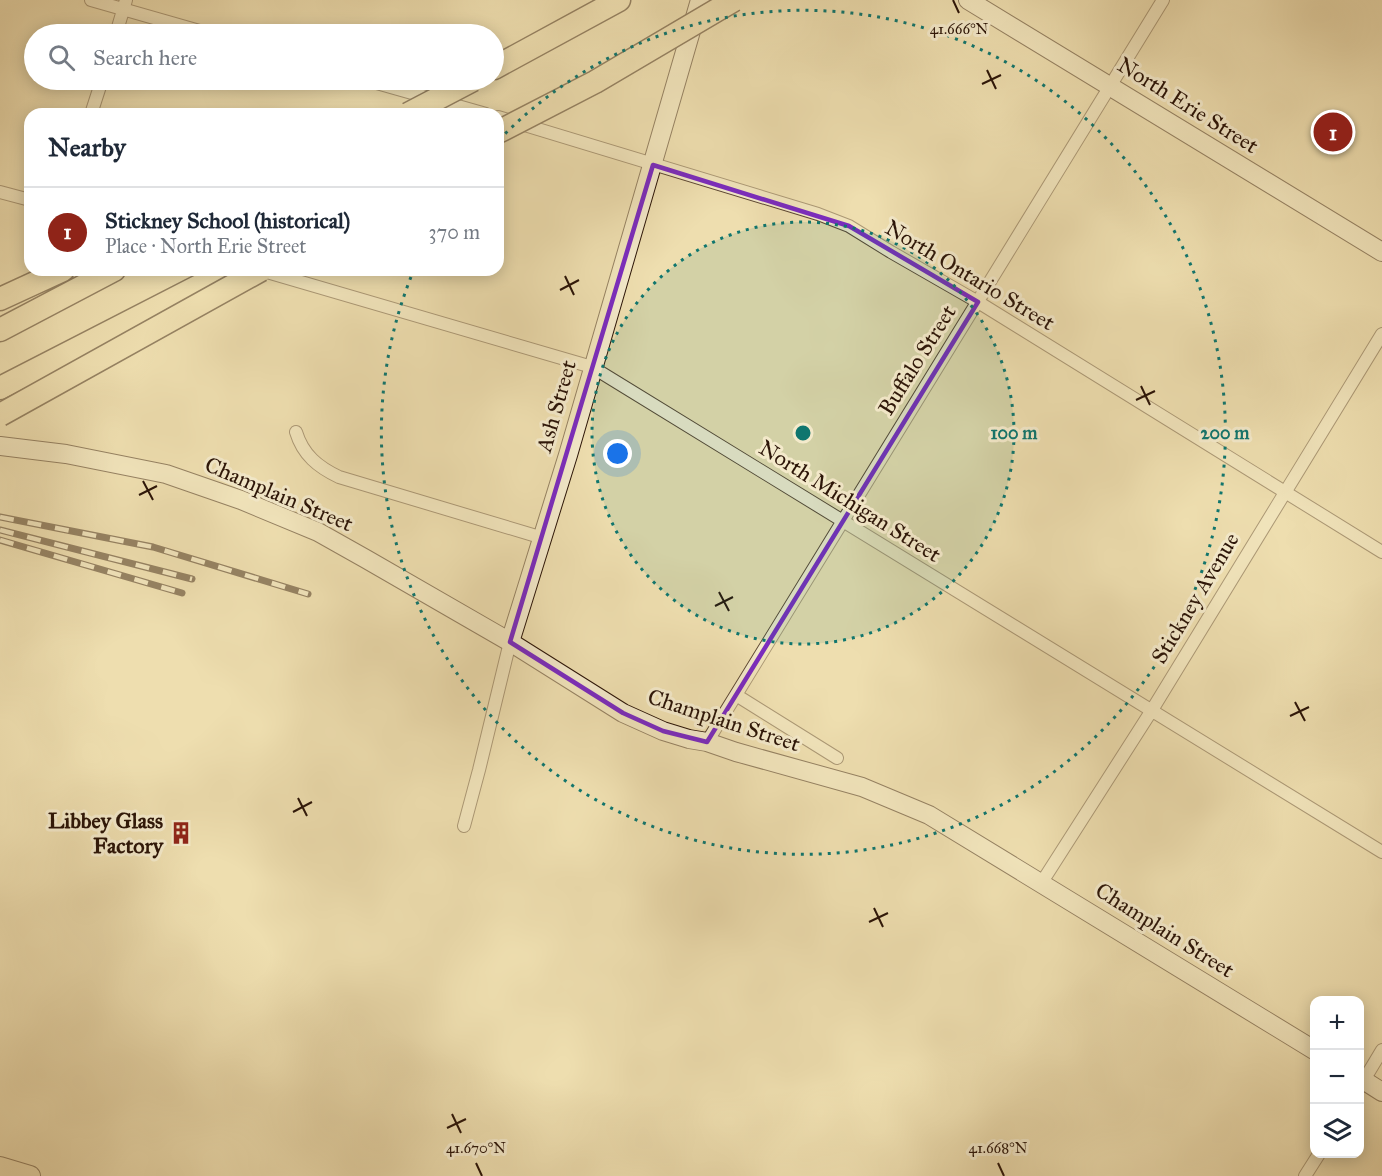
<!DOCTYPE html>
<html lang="en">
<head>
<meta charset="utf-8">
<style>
	:root { --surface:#fff; --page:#f2f2f3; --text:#1f2937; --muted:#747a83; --line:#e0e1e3; --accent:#8f2418 }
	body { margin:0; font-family:"IM FELL Great Primer",serif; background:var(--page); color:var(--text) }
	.controls { position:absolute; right:18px; bottom:18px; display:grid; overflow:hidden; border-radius:12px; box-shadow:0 3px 15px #0003 }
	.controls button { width:54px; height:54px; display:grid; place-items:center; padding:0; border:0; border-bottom:2px solid var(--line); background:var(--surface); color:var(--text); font:30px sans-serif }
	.you { position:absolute; left:618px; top:454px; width:21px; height:21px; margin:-15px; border:4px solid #fff; border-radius:50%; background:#1a73e8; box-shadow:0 0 0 9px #1a73e833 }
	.badge { display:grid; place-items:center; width:39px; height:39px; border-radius:50%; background:var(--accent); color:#fff; font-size:20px; font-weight:700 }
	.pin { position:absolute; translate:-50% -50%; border:3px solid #fff; box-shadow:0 2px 6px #0006 }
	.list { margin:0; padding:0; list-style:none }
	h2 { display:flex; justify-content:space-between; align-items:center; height:78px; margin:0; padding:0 24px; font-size:26px }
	h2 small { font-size:20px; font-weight:400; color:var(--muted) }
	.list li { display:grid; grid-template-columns:39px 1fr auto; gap:18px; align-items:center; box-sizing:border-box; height:90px; padding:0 24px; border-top:2px solid var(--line) }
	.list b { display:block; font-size:22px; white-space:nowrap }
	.list p { margin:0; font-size:20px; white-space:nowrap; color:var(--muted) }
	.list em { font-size:20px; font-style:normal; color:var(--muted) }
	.icon { flex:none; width:33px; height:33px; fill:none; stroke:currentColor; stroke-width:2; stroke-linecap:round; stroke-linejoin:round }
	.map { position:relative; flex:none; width:1382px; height:1176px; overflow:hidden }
	.search { position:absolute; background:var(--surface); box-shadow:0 3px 15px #0003; left:24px; top:24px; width:480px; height:66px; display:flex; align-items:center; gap:15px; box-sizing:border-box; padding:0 21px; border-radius:33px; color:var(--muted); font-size:22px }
	.panel { position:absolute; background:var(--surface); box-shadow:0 3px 15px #0003; left:24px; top:108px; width:480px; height:168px; border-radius:18px }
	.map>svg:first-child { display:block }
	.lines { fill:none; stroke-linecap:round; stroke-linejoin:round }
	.street-casing { stroke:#5c4631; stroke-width:14 }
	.secondary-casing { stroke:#2b1407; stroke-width:20 }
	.primary-casing { stroke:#2b1407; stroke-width:22 }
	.highway-casing { stroke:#2b1407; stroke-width:25 }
	.street { stroke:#f4eacb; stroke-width:12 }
	.secondary { stroke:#f4eacb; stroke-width:18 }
	.primary { stroke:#eedeaf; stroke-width:20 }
	.highway { stroke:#eedeaf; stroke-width:22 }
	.rail-casing { stroke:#2b1407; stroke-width:7 }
	.rail { stroke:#f4eacb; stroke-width:4.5; stroke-dasharray:14; stroke-linecap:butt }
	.highway-bridge-casing { stroke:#2b1407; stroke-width:25; stroke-linecap:butt }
	.highway-bridge { stroke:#eedeaf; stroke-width:22 }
	.marked { fill:none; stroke:#7b2cbf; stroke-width:4.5; stroke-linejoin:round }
	.ticks { fill:none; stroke:#2b1407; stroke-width:2 }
	.ring { fill:none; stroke:#0f766e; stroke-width:3; stroke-dasharray:3 6 }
	.labels { text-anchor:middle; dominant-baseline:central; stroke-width:6; stroke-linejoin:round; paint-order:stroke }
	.street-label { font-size:22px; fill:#2b1407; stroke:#f4eacb }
	.poi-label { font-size:22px; font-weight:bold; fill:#2b1407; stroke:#f4eacb; text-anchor:end }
	.ticks-label { font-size:15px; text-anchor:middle; fill:#2b1407; stroke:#f4eacb; stroke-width:6; stroke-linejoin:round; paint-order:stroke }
	.centre { fill:#0f766e; stroke:#f4eacb; stroke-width:3 }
	.ring-label { font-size:18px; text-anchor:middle; font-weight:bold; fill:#0f766e; stroke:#f4eacb; stroke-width:6; stroke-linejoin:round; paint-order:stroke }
</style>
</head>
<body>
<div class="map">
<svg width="1382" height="1176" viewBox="0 0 1382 1176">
	<rect width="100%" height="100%" fill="#eedeaf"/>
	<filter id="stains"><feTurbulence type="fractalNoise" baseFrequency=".00333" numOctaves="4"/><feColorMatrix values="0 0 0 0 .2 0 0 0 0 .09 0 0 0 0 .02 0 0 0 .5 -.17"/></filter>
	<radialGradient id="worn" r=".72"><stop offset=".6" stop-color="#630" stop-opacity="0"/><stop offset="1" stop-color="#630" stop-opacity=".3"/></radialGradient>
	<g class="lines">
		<!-- street casing -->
		<g class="street-casing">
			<path id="street" d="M 91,0 L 210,34
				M 116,34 L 126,0
				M 366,80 L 486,114
				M 91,114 L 102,80
				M 498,117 L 818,214 L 849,226 L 891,252 L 978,302 L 1382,552
				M 0,192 L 30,200
				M 260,270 L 592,367 L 1382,852
				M 296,432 C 303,455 318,467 339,477 L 543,538
				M 736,695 L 837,758
				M 707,742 L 1163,0
				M 464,826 L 479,770 L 510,642
				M 1042,882 L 1152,710 L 1382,334
				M 1361,1085 L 1382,1050
				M 1305,1176 L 1319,1154"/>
		</g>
		<!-- secondary casing -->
		<g class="secondary-casing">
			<path id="secondary" d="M 968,0 L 1382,252
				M 0,446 L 66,454 L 166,474 L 241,500 L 318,532 L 366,559 L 510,642 L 623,713 L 663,731 L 689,739 L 707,742 L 736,752 L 862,787 L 929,815 L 1314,1050
				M 510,642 L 568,455 L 700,0
				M 1360,1078 L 1382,1092"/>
		</g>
		<!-- primary casing -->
		<g class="primary-casing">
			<path id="primary" d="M 0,1167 L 30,1176"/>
		</g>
		<!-- highway casing -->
		<g class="highway-casing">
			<path id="highway" d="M 494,68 L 619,0
				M 0,299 L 63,270
				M 0,330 L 114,270
				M 0,388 L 230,270"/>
		</g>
		<!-- street -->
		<use href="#street" class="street"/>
		<!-- secondary -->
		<use href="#secondary" class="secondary"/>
		<!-- primary -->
		<use href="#primary" class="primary"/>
		<!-- highway -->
		<use href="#highway" class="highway"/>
		<!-- rail casing -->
		<g class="rail-casing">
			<path id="rail" d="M 0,517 L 153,547 L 308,594
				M 0,530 L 192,579
				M 0,540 L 182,593"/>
		</g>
		<!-- rail -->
		<use href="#rail" class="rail"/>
		<!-- highway-bridge casing -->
		<g class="highway-bridge-casing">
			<path id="highway-bridge" d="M 408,114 L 473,80
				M 498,132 L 595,82 L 734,0
				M 0,415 L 261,270"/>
		</g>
		<!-- highway-bridge -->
		<use href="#highway-bridge" class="highway-bridge"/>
	</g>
	<!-- marked area -->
	<path d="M0 0H1382V1176H0ZM 653,165 L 849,226 L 978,302 L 707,742 L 663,731 L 623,713 L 510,642 Z" fill="#eedeaf" fill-opacity=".55" fill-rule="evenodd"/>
	<path class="marked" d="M 653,165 L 849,226 L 978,302 L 707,742 L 663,731 L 623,713 L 510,642 Z"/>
	<!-- ticks -->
	<path class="ticks" d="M 953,0 L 959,13M 987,70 L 996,89M 982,84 L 1001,75M 565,276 L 574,295M 560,290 L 579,280M 1141,386 L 1150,405M 1136,400 L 1155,391M 143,481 L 153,500M 139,495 L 157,486M 719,592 L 729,611M 715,606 L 733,597M 1295,702 L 1305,721M 1290,716 L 1309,707M 298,798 L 307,816M 293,812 L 312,802M 874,908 L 883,927M 869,922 L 888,913M 452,1114 L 461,1133M 447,1128 L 466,1119M 476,1163 L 482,1176M 998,1163 L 1004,1176"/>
	<!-- distance rings -->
	<circle cx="803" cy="433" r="211" fill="#0f766e" fill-opacity=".12"/>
	<g class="ring">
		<circle cx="803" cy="433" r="211"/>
		<path d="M499 140A422 422 0 1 1 413 272"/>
	</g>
	<!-- icons -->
	<defs>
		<g id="building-bare" transform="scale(1.8)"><path d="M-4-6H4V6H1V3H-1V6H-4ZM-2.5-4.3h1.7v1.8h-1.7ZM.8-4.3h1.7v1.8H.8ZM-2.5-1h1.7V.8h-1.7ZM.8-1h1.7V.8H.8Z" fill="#8f2418" stroke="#f4eacb" stroke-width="2.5" paint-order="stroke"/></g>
	</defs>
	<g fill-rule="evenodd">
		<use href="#building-bare" x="181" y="833"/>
	</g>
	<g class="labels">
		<!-- street labels -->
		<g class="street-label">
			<text transform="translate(1188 105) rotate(32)">North Erie Street</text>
			<text transform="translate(970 275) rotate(31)">North Ontario Street</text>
			<text transform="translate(917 360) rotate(-58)">Buffalo Street</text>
			<text transform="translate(556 406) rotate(-74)">Ash Street</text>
			<text transform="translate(279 494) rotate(23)">Champlain Street</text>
			<text transform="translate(850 501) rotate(32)">North Michigan Street</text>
			<text transform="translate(1195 598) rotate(-59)">Stickney Avenue</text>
			<text transform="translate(724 720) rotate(18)">Champlain Street</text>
			<text transform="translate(1165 930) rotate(32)">Champlain Street</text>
		</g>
		<!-- poi labels -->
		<g class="poi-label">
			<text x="163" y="820">Libbey Glass<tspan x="163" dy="25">Factory</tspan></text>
		</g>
	</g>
	<g class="ticks-label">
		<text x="959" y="34">41.666°N</text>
		<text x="476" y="1153">41.670°N</text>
		<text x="998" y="1153">41.668°N</text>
	</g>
	<circle cx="803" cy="433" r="9" class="centre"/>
	<g class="ring-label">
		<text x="1014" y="439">100 m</text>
		<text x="1225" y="439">200 m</text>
	</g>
	<rect width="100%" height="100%" filter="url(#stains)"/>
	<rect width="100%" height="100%" fill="url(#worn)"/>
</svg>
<div class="controls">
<button>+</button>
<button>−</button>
<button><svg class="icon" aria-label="layers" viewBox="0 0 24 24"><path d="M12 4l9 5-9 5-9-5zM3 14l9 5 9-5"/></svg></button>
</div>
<div class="you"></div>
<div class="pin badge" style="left:1333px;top:132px">1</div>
<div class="search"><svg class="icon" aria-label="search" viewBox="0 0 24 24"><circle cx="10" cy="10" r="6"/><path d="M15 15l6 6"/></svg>Search here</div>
<section class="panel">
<h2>Nearby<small></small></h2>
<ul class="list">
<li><span class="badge">1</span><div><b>Stickney School (historical)</b><p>Place · North Erie Street</p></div><em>370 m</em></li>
</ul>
</section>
</div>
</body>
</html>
